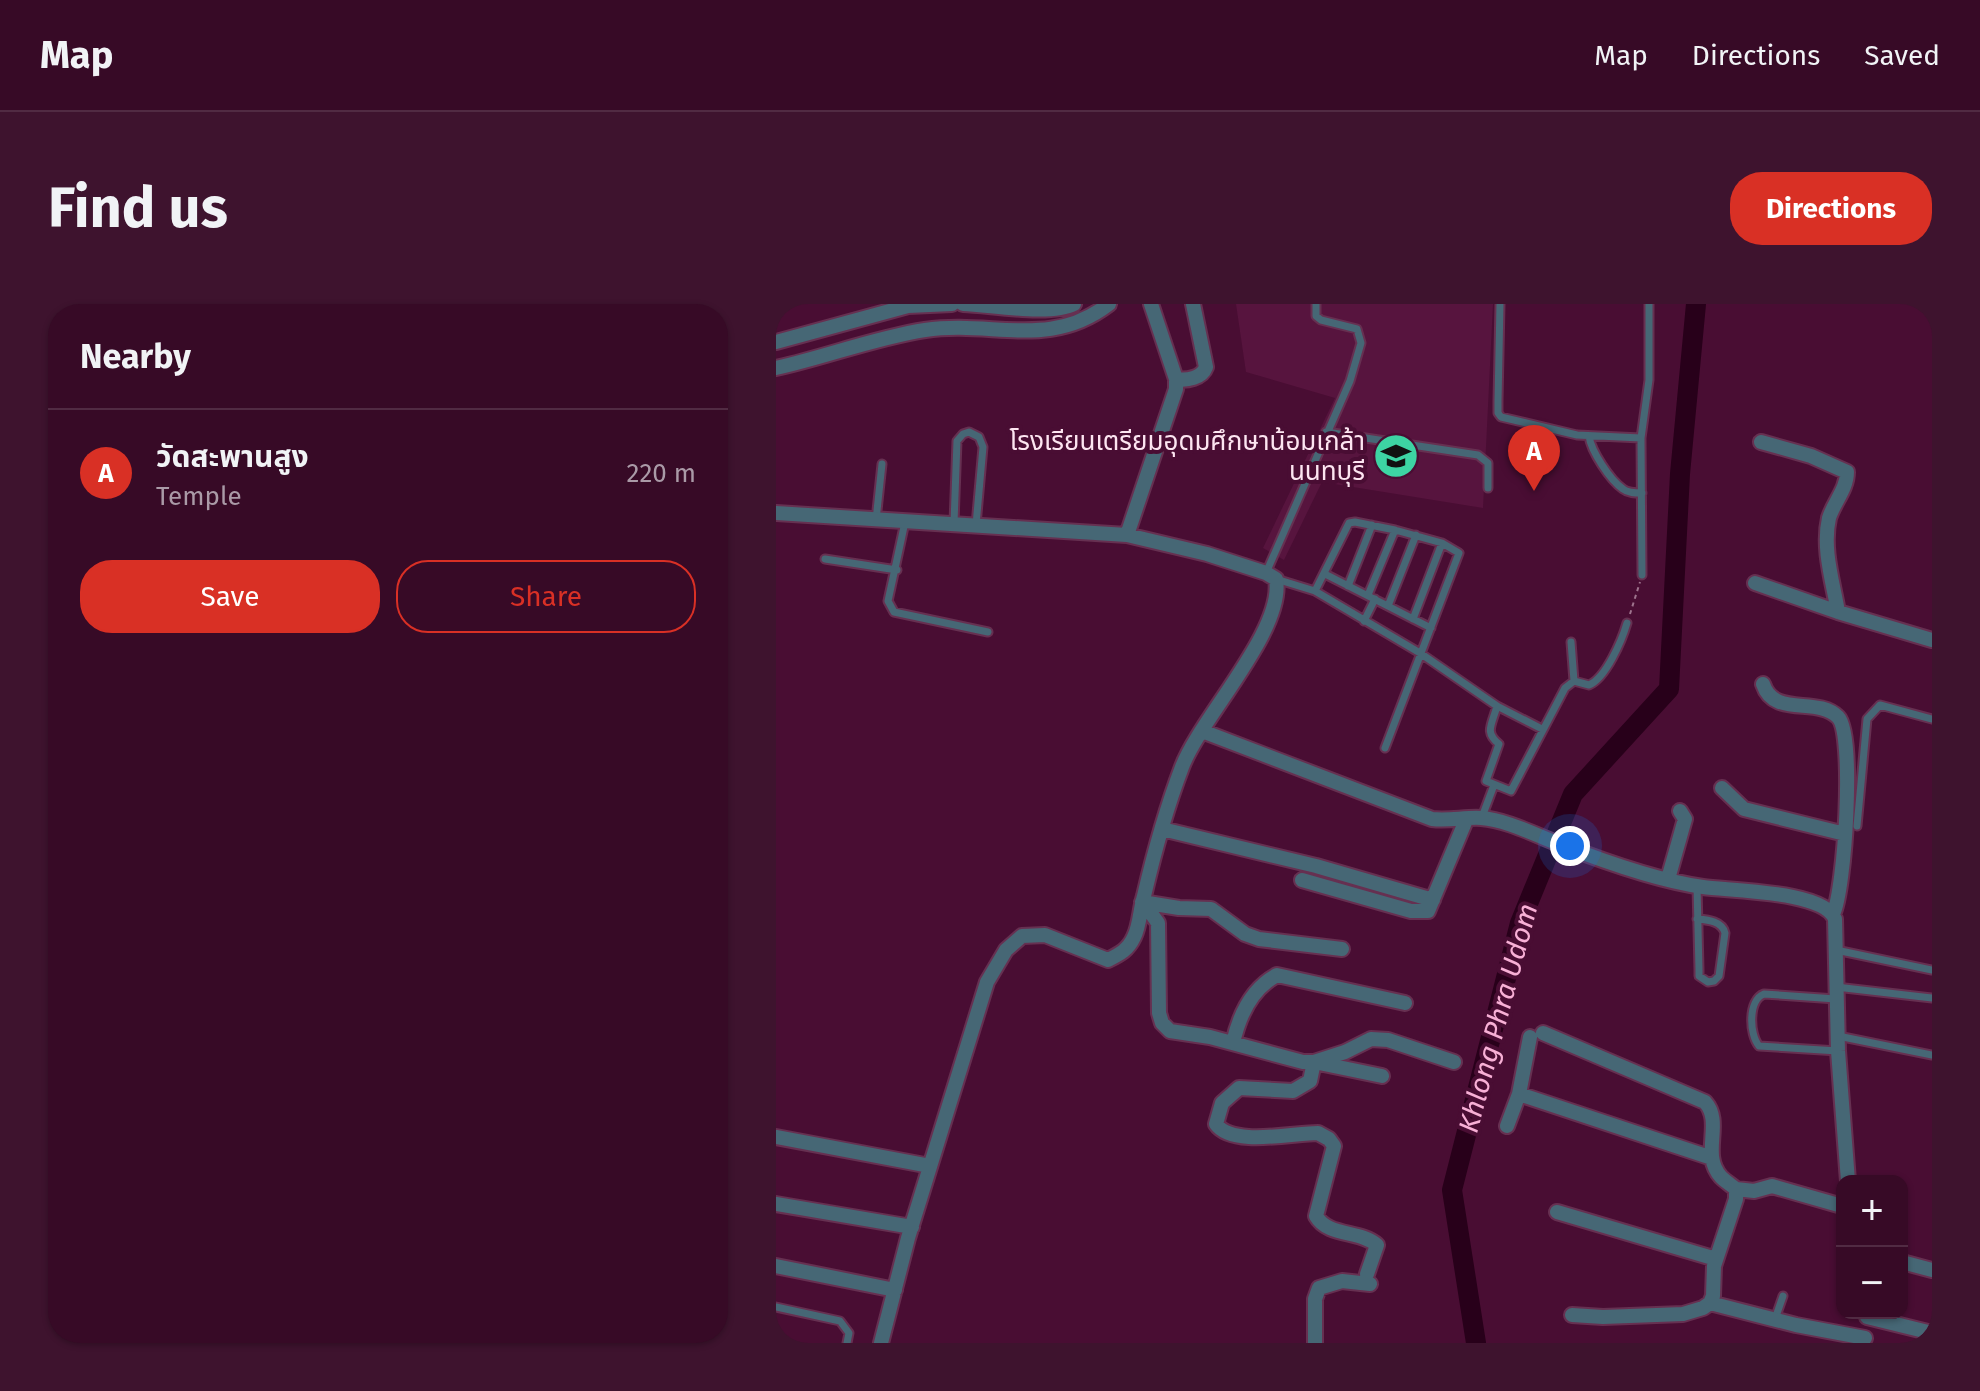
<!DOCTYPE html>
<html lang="en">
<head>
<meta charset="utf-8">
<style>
	:root { --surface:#370a26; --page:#3e132e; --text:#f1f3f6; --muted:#aa9aa7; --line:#512b43; --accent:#d93025 }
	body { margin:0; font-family:"Fira Sans","Noto Sans Thai",sans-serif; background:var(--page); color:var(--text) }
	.controls { position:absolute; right:24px; bottom:24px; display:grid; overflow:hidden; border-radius:16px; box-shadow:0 2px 6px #0004 }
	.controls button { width:72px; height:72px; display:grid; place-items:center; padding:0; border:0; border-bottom:2px solid var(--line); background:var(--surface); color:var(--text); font:40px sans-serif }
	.you { position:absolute; left:794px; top:542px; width:28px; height:28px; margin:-20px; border:6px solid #fff; border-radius:50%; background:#1a73e8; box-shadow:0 0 0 12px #1a73e833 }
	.badge { display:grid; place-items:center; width:52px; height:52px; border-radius:50%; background:var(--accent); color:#fff; font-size:26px; font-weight:700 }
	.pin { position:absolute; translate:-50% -66px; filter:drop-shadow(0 2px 4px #0008) }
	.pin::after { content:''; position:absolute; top:42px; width:28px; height:24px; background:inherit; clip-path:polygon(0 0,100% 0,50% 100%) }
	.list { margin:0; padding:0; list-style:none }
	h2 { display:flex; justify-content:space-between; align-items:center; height:104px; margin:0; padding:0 32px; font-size:34px }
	h2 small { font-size:26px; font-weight:400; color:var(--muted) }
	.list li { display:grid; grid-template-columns:52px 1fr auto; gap:24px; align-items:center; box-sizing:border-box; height:128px; padding:0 32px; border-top:2px solid var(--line) }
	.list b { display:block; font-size:30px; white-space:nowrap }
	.list p { margin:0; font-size:26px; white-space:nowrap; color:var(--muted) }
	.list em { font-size:26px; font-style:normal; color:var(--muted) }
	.actions { display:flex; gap:16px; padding:24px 32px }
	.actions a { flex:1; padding:18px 0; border:2px solid var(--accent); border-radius:32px; text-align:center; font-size:28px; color:var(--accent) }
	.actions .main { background:var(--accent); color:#fff }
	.map { position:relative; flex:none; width:1156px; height:1039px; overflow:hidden; border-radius:32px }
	header { display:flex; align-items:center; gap:48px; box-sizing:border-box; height:112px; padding:0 40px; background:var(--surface); border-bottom:2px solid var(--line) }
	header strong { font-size:38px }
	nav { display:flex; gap:44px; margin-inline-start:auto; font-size:28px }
	.intro { display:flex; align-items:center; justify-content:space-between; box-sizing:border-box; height:192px; padding:0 48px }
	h1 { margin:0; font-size:56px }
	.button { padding:20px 36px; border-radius:32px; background:var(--accent); color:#fff; font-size:28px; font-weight:700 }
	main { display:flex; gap:48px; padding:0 48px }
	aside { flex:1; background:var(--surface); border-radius:32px; box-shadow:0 2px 6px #0004 }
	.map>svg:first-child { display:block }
	.built { fill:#57143e }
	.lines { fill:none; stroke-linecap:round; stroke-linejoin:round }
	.river { stroke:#28001a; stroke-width:20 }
	.service-casing { stroke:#663051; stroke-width:11 }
	.minor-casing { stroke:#663051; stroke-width:18 }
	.path { stroke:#9e738d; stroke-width:2; stroke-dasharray:4 4; stroke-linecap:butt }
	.service { stroke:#466775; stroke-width:7 }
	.minor { stroke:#466775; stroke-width:14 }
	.labels { text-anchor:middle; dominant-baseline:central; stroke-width:8; stroke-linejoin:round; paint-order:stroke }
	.poi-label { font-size:26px; fill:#fde5f1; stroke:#490d33; text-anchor:end }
	.water-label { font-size:28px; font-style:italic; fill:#f8b0d6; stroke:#490d33 }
</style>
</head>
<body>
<header>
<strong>Map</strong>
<nav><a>Map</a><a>Directions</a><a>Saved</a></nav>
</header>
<div class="intro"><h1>Find us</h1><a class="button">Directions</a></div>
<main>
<aside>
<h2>Nearby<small></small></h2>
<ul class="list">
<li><span class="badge">A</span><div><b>วัดสะพานสูง</b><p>Temple</p></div><em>220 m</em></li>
</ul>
<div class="actions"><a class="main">Save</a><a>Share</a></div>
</aside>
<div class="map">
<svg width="1156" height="1039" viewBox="0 0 1156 1039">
	<rect width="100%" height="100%" fill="#490d33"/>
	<!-- built -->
	<path class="built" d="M 460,0 L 717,0 L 707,204 L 546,178 L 508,256 L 487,244 L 559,94 L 470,68 Z"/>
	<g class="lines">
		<!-- river -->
		<path class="river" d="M 700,1039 L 676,886 L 744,619 L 797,490 L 893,385 L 904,170 L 920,0"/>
		<!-- service casing -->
		<g class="service-casing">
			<path id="service" d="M 724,0 L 722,97 L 722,109 L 725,113 L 801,131 L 865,134
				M 550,128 L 702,151 L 712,159 L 712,184
				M 813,132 C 815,147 834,176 847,185 C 852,189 859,189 866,189
				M 100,216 L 106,160
				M 129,218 L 112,297 L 118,308 L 212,328
				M 178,219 L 181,137 L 187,130 L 193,128 L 203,133 L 207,143 L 200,221
				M 49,255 L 121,266
				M 490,269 L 574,77 L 585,39 L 581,25 L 545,16 L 540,12 L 540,0
				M 549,270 L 655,324
				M 866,271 L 865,134 L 873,76 L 873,0
				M 500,275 L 539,287 L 644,349 L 721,402 L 766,425
				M 572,282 L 596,221
				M 539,287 L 573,219 L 579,218 L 619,226
				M 592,291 L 619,226 L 666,239 L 683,249 L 609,444
				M 612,302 L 640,231
				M 637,315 L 666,239
				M 588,317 L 599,295
				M 795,338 L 798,377
				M 721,402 C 716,421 708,428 723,440 L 710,477 L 735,487 L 789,384 L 798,377 L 813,381 C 830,374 846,336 851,319
				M 706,513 L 718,481
				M 1081,522 L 1091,415 L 1104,401 L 1156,415
				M 921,582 L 923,666 L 923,672 L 932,678 L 938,677 L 943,672 L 949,629 C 946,617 932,616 921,615
				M 1060,646 L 1156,666
				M 1060,683 L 1156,694
				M 1060,695 L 988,690 C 972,696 973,730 983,742 L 1062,747
				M 1062,732 L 1156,751
				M 0,1003 L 64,1017 L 73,1029 L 71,1039
				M 999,1015 L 1007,992"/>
		</g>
		<!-- minor casing -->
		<g class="minor-casing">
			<path id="minor" d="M 187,0 C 216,1 274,12 298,0
				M 0,38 L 132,2 L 176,0
				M 0,64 C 50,53 98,34 149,26 C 217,16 273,46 333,0
				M 400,75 C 411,77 426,74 430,63 L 417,0
				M 985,138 L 1035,152 L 1071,168 C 1071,185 1058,198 1053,214 C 1046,245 1057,278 1062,308
				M 0,209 L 351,231 L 431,250 L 490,269 L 500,275 C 509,326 425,413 406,463 C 390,505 378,549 368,592 C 364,605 364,621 358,633 C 352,646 344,650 332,656 L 269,631 L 246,632 L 230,646 L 211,678 L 132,934 L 105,1039
				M 351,231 L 400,85 L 400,75 L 375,0
				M 979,279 L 1062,308 L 1156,336
				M 987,380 C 998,414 1041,392 1062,413 C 1079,430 1069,586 1057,610
				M 426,427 L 656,515 C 673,517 689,513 705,514 C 732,516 761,532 786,541 C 827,557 884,577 927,583 C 956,587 1048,587 1059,615 L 1062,747 L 1072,877
				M 946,484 L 968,505 L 1069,530
				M 386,525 L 540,562 L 657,596
				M 892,575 L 909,515 L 904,507
				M 526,576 L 635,607 L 652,607 L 690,516
				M 366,598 L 403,604 L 435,605 L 469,630 L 483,635 L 566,645
				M 365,606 L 372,605 L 382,619 L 383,709 L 386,719 L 394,727 L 434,733 L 527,758 L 538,758 L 569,748 L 595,735 L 612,736 L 678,758
				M 767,729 L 929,798 C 948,819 924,850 945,873 C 949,877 955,881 960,885
				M 457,739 C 463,712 475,685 501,671 L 629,699
				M 743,790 L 754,733
				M 731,822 L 743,790 L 936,854
				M 0,833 L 154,862
				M 0,900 L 136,923
				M 781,908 L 940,955
				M 1126,958 L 1156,966
				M 0,962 L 119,986
				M 591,970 L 601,941 C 584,926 552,933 540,912 L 558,842 L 553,835 L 542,829 C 516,829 456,843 440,820 L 446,799 L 463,784 L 517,787 L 534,777 L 538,758 L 606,772
				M 934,999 L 1020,1021 L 1089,1034
				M 796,1011 L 827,1013 L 907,1010 L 927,1004 L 934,999 L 937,992 L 938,962 L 960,895 L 960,885 L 978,887 L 996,882 L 1066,902
				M 1091,1013 L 1156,1029
				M 539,1039 L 539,995 L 543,984 L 566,977 L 594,980"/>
		</g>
		<!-- path -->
		<path class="path" d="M 854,310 L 864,278"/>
		<!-- service -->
		<use href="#service" class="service"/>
		<!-- minor -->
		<use href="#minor" class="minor"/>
	</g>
	<!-- icons -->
	<defs>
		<g id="school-disc" transform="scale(2.3)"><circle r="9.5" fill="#3dd4a3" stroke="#490d33"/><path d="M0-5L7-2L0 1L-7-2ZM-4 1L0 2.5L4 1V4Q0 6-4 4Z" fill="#111"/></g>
	</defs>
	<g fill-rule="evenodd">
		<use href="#school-disc" x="620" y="152"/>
	</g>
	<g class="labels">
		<!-- poi labels -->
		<g class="poi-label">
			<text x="589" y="137">โรงเรียนเตรียมอุดมศึกษาน้อมเกล้า<tspan x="589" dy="30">นนทบุรี</tspan></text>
		</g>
		<!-- water labels -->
		<g class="water-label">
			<text transform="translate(722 714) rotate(-75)">Khlong Phra Udom</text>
		</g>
	</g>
</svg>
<div class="controls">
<button>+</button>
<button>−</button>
</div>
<div class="you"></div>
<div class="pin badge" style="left:758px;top:187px">A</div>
</div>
</main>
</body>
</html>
